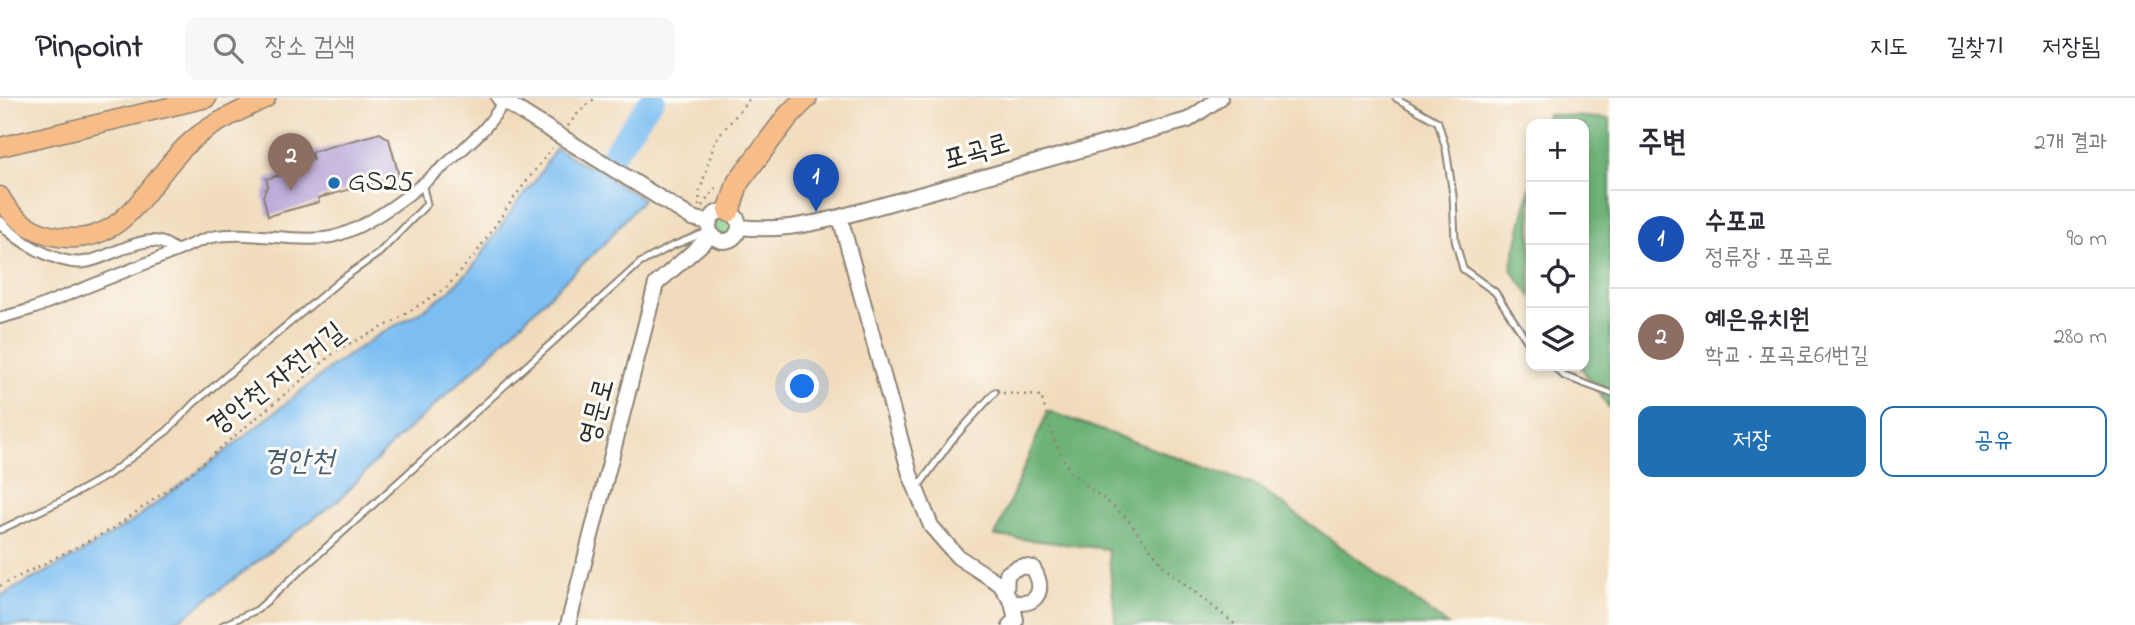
<!DOCTYPE html>
<html lang="ko">
<head>
<meta charset="utf-8">
<style>
	:root { --surface:#fff; --page:#f7f7f7; --text:#2b2b33; --muted:#7c7c81; --line:#e1e1e2; --accent:#1f6fb2 }
	body { margin:0; font-family:"Indie Flower","Poor Story",sans-serif; background:var(--page); color:var(--text) }
	.controls { position:absolute; right:21px; top:21px; display:grid; overflow:hidden; border-radius:14px; box-shadow:0 4px 10px #0003 }
	.controls button { width:63px; height:63px; display:grid; place-items:center; padding:0; border:0; border-bottom:2px solid var(--line); background:var(--surface); color:var(--text); font:35px sans-serif }
	.you { position:absolute; left:803px; top:289px; width:24px; height:24px; margin:-18px; border:5px solid #fff; border-radius:50%; background:#1a73e8; box-shadow:0 0 0 10px #1a73e833 }
	.badge { display:grid; place-items:center; width:46px; height:46px; border-radius:50%; background:var(--accent); color:#fff; font-size:23px; font-weight:700 }
	.pin { position:absolute; translate:-50% -58px; filter:drop-shadow(0 2px 4px #0008) }
	.pin::after { content:''; position:absolute; top:37px; width:24px; height:21px; background:inherit; clip-path:polygon(0 0,100% 0,50% 100%) }
	.list { margin:0; padding:0; list-style:none }
	h2 { display:flex; justify-content:space-between; align-items:center; height:91px; margin:0; padding:0 28px; font-size:30px }
	h2 small { font-size:23px; font-weight:400; color:var(--muted) }
	.list li { display:grid; grid-template-columns:46px 1fr auto; gap:21px; align-items:center; box-sizing:border-box; height:98px; padding:0 28px; border-top:2px solid var(--line) }
	.list b { display:block; font-size:26px; white-space:nowrap }
	.list p { margin:0; font-size:23px; white-space:nowrap; color:var(--muted) }
	.list em { font-size:23px; font-style:normal; color:var(--muted) }
	.actions { display:flex; gap:14px; padding:21px 28px }
	.actions a { flex:1; padding:16px 0; border:2px solid var(--accent); border-radius:14px; text-align:center; font-size:24px; color:var(--accent) }
	.actions .main { background:var(--accent); color:#fff }
	.icon { flex:none; width:38px; height:38px; fill:none; stroke:currentColor; stroke-width:2; stroke-linecap:round; stroke-linejoin:round }
	.map { position:relative; flex:none; width:1610px; height:527px; overflow:hidden }
	header { display:flex; align-items:center; gap:42px; box-sizing:border-box; height:98px; padding:0 35px; background:var(--surface); border-bottom:2px solid var(--line) }
	header strong { font-size:33px }
	nav { display:flex; gap:38px; margin-inline-start:auto; font-size:24px }
	.search { width:490px; height:63px; background:var(--page); display:flex; align-items:center; gap:18px; box-sizing:border-box; padding:0 24px; border-radius:14px; color:var(--muted); font-size:26px }
	main { display:flex }
	aside { flex:1; background:var(--surface) }
	.map>svg:first-child { display:block }
	.green { fill:#89d08c; stroke:#5a7e5c; stroke-width:2 }
	.forest { fill:#6eb278; stroke:#4c6e52; stroke-width:2 }
	.water { fill:#7cbef2; stroke:#54748e; stroke-width:2 }
	.lines { fill:none; stroke-linecap:round; stroke-linejoin:round }
	.river { stroke:#7cbef2; stroke-width:24 }
	.building { fill:#b3a1d5 }
	.service-casing { stroke:#8e8374; stroke-width:9 }
	.minor-casing { stroke:#8e8374; stroke-width:14 }
	.tertiary-casing { stroke:#8e8374; stroke-width:18 }
	.primary-casing { stroke:#8e8374; stroke-width:21 }
	.motorway-casing { stroke:#8e8374; stroke-width:24 }
	.path { stroke:#8e8374; stroke-width:2.5; stroke-dasharray:2 5; stroke-linecap:butt }
	.service { stroke:#fff; stroke-width:5 }
	.minor { stroke:#fff; stroke-width:10 }
	.tertiary { stroke:#fff; stroke-width:14 }
	.primary { stroke:#f7bd88; stroke-width:18 }
	.motorway { stroke:#f7bd88; stroke-width:21 }
	.tertiary-bridge-casing { stroke:#8e8374; stroke-width:18; stroke-linecap:butt }
	.tertiary-bridge { stroke:#fff; stroke-width:14 }
	.poi-dot { fill:#1f6fb2; stroke:#fdfcf7; stroke-width:2.5 }
	.labels { text-anchor:middle; dominant-baseline:central; stroke-width:6; stroke-linejoin:round; paint-order:stroke }
	.street-label { font-size:28px; fill:#2b2b2b; stroke:#fdfcf7 }
	.poi-label { font-size:28px; fill:#2b2b2b; stroke:#fdfcf7; text-anchor:start }
	.water-label { font-size:30px; font-style:italic; fill:#475e71; stroke:#fdfcf7 }
</style>
</head>
<body>
<header>
<strong>Pinpoint</strong>
<div class="search"><svg class="icon" aria-label="search" viewBox="0 0 24 24"><circle cx="10" cy="10" r="6"/><path d="M15 15l6 6"/></svg>장소 검색</div>
<nav><a>지도</a><a>길찾기</a><a>저장됨</a></nav>
</header>
<main>
<div class="map">
<svg width="1610" height="527" viewBox="0 0 1610 527">
	<rect width="100%" height="100%" fill="#fdfcf7"/>
	<filter id="ink" filterUnits="userSpaceOnUse"><feTurbulence type="fractalNoise" baseFrequency=".0143" numOctaves="2"/><feDisplacementMap in="SourceGraphic" scale="14" xChannelSelector="R" yChannelSelector="G"/><feConvolveMatrix kernelMatrix="1 2 1 2 8 2 1 2 1" color-interpolation-filters="sRGB"/></filter>
	<filter id="wash" filterUnits="userSpaceOnUse"><feTurbulence type="fractalNoise" baseFrequency=".00686" numOctaves="4" result="noise"/><feDisplacementMap in="SourceGraphic" scale="28" xChannelSelector="R" yChannelSelector="G"/><feGaussianBlur stdDeviation="1.57" result="paint"/><feColorMatrix in="noise" values="0 0 0 0 0 0 0 0 0 0 0 0 0 0 0 0 0 1.4 0 .05"/><feComposite in="paint" operator="in"/></filter>
	<g filter="url(#wash)">
		<rect width="100%" height="100%" fill="#f1dbbc"/>
		<!-- green -->
		<path class="green" d="M714 128a10 10 0 1 1 20 0a10 10 0 1 1-20 0Z"/>
		<!-- forest -->
		<path class="forest" d="M 1547,16 L 1610,21 L 1610,311 L 1580,268 L 1584,268 L 1584,26 L 1545,26 Z
			M 1531,85 L 1531,199 L 1511,171 Z
			M 1048,313 L 1259,389 L 1448,527 L 1116,527 L 1108,451 L 995,438 Z"/>
		<!-- water -->
		<path class="water" d="M 556,50 L 643,101 L 601,149 L 564,183 L 480,266 L 391,347 L 342,399 L 184,519 L 165,527 L 0,527 L 0,498 L 73,460 L 130,425 L 235,346 L 335,266 L 380,236 L 420,214 L 449,193 L 472,170 L 517,105 L 535,83 Z"/>
		<g class="lines">
			<!-- river -->
			<path class="river" d="M 580,102 L 653,0"/>
		</g>
		<g id="blocks">
			<!-- building -->
			<path class="building" d="M 380,35 L 389,41 L 399,78 L 318,100 L 319,104 L 268,118 L 263,98 L 268,87 L 266,81 L 288,75 L 286,69 L 313,62 L 311,54 Z"/>
		</g>
	</g>
	<g filter="url(#ink)">
		<use href="#blocks" fill-opacity="0" stroke="#8e8374" stroke-width="2"/>
		<g class="lines">
			<!-- service casing -->
			<g class="service-casing">
				<path id="service" d="M 1396,0 L 1438,24 L 1446,51 L 1453,97 L 1455,142 L 1463,171 L 1495,194 L 1531,249
					M 1553,268 L 1564,278 L 1610,295
					M 918,389 L 952,342 L 995,294
					M 0,432 L 63,402 L 108,377 L 167,333 L 194,305 L 342,181 L 379,155 L 427,106 L 422,85
					M 223,527 L 257,512 L 640,165 L 672,148 L 707,134"/>
			</g>
			<!-- minor casing -->
			<g class="minor-casing">
				<path id="minor" d="M 0,124 C 17,143 59,168 85,164 C 108,161 141,136 163,145 C 168,147 172,150 177,153 C 188,148 200,142 212,139 C 247,132 288,144 324,140 C 370,136 447,67 481,34 C 490,25 497,14 504,4
					M 0,220 L 32,211 L 177,153"/>
			</g>
			<!-- tertiary casing -->
			<g class="tertiary-casing">
				<path id="tertiary" d="M 499,0 L 523,15
					M 676,110 L 692,120 L 709,124
					M709 128a15 15 0 1 1 30 0a15 15 0 1 1-30 0Z
					M 840,119 L 910,376 L 931,428 L 958,459 L 1000,486 L 1012,504 L 1016,522 L 1010,527
					M 739,129 C 776,133 804,128 840,119 L 1188,22 L 1220,0
					M 1006,495 L 1007,476 C 1016,469 1022,467 1033,470 C 1046,492 1038,509 1012,504
					M 568,527 L 656,186 L 712,137"/>
			</g>
			<!-- primary casing -->
			<g class="primary-casing">
				<path id="primary" d="M 0,49 L 207,0
					M 0,98 C 10,118 28,131 49,137 C 128,157 146,79 196,39 C 216,23 243,12 266,0"/>
			</g>
			<!-- motorway casing -->
			<g class="motorway-casing">
				<path id="motorway" d="M 729,113 L 738,84 L 789,17 L 806,0"/>
			</g>
			<!-- path -->
			<path class="path" d="M 568,28 L 578,15 L 595,0
				M 699,108 L 700,93 L 715,43 L 750,0
				M 702,108 L 719,86
				M 1003,295 L 1041,298 L 1054,341 L 1070,374 L 1125,418 L 1166,471 L 1236,527
				M 0,488 L 114,430 L 188,377 L 339,251 L 393,224 L 447,189 L 477,154 L 513,101 L 552,50"/>
			<!-- service -->
			<use href="#service" class="service"/>
			<!-- minor -->
			<use href="#minor" class="minor"/>
			<!-- tertiary -->
			<use href="#tertiary" class="tertiary"/>
			<!-- primary -->
			<use href="#primary" class="primary"/>
			<!-- motorway -->
			<use href="#motorway" class="motorway"/>
			<!-- tertiary-bridge casing -->
			<g class="tertiary-bridge-casing">
				<path id="tertiary-bridge" d="M 523,15 L 676,110"/>
			</g>
			<!-- tertiary-bridge -->
			<use href="#tertiary-bridge" class="tertiary-bridge"/>
		</g>
	</g>
	<!-- markers -->
	<circle class="poi-dot" cx="334" cy="85" r="7"/>
	<g class="labels">
		<!-- street labels -->
		<g class="street-label">
			<text transform="translate(977 55) rotate(-16)">포곡로</text>
			<text transform="translate(277 282) rotate(-38)">경안천 자전거길</text>
			<text transform="translate(598 314) rotate(-75)">영문로</text>
		</g>
		<!-- poi labels -->
		<g class="poi-label">
			<text x="348" y="85">GS25</text>
		</g>
		<!-- water labels -->
		<g class="water-label">
			<text x="298" y="365">경안천</text>
		</g>
	</g>
</svg>
<div class="controls">
<button>+</button>
<button>−</button>
<button><svg class="icon" aria-label="locate" viewBox="0 0 24 24"><circle cx="12" cy="12" r="6"/><path d="M12 2v4M12 18v4M2 12h4M18 12h4"/></svg></button>
<button><svg class="icon" aria-label="layers" viewBox="0 0 24 24"><path d="M12 4l9 5-9 5-9-5zM3 14l9 5 9-5"/></svg></button>
</div>
<div class="you"></div>
<div class="pin badge" style="left:816px;top:114px;background:#1a4fb4">1</div>
<div class="pin badge" style="left:291px;top:93px;background:#8d6e63">2</div>
</div>
<aside>
<h2>주변<small>2개 결과</small></h2>
<ul class="list">
<li><span class="badge" style="background:#1a4fb4">1</span><div><b>수포교</b><p>정류장 · 포곡로</p></div><em>90 m</em></li>
<li><span class="badge" style="background:#8d6e63">2</span><div><b>예은유치원</b><p>학교 · 포곡로61번길</p></div><em>280 m</em></li>
</ul>
<div class="actions"><a class="main">저장</a><a>공유</a></div>
</aside>
</main>
</body>
</html>
